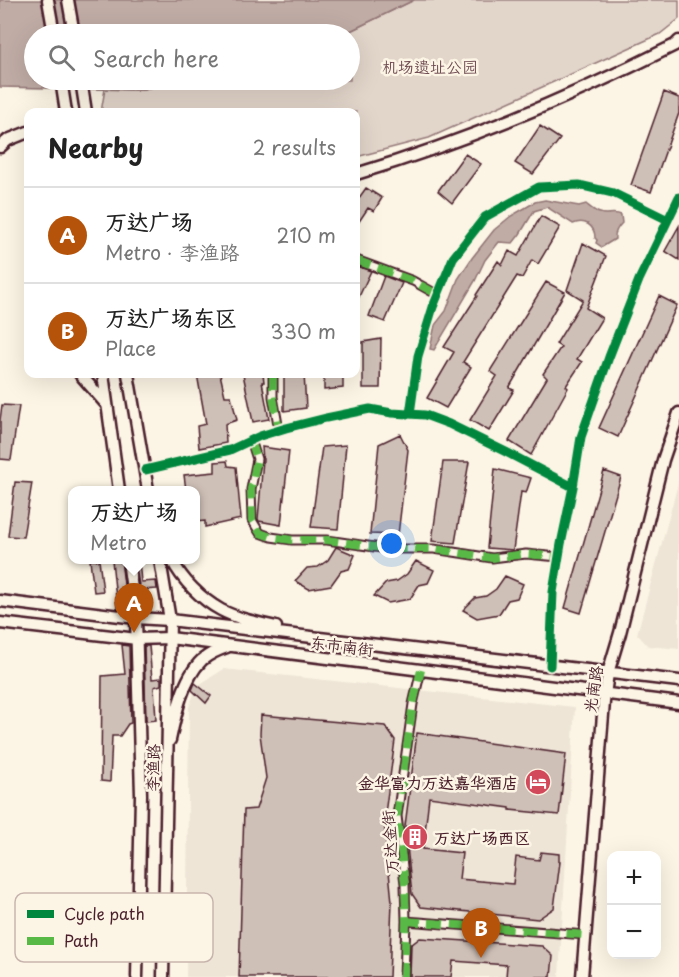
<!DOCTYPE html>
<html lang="en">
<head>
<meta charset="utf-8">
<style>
	:root { --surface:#fff; --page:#f2f2f2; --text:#222; --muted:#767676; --line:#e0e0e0; --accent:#b45309 }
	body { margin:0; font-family:"Playpen Sans","LXGW WenKai TC",sans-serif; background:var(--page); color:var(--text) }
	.controls { position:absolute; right:18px; bottom:18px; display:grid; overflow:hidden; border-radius:12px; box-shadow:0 6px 24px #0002 }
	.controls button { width:54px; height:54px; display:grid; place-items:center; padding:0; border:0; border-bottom:2px solid var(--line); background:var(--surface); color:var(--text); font:30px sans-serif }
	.you { position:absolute; left:392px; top:544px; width:21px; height:21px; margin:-15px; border:4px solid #fff; border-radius:50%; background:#1a73e8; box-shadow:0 0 0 9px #1a73e833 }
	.badge { display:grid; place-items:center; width:39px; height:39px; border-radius:50%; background:var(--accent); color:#fff; font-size:20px; font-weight:700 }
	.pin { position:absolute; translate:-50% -50px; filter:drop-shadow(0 2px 3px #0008) }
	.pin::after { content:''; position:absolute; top:32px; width:21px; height:18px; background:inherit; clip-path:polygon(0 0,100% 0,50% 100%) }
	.popup { position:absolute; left:68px; top:486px; width:132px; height:78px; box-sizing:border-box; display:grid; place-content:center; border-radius:12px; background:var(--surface); filter:drop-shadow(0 2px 4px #0005); font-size:20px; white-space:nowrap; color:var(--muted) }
	.popup b { font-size:22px; color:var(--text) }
	.popup::after { content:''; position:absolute; left:50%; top:100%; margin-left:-12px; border:12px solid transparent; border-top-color:var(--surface) }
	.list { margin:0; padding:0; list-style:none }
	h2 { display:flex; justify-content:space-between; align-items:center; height:78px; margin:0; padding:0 24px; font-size:26px }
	h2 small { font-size:20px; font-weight:400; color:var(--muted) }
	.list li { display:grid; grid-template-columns:39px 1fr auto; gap:18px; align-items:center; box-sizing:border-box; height:96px; padding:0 24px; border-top:2px solid var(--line) }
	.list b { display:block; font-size:22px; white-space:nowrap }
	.list p { margin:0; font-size:20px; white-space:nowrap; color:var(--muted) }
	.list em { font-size:20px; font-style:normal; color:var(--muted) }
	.icon { flex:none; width:33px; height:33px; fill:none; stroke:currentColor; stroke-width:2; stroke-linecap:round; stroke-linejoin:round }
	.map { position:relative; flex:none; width:679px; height:977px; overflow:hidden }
	.search { position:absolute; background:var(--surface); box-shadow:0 6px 24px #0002; left:24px; top:24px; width:336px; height:66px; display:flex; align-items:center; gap:15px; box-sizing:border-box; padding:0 21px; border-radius:33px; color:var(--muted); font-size:22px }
	.panel { position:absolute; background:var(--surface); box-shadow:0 6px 24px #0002; left:24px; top:108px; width:336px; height:270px; border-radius:12px }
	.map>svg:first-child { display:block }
	.built { fill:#eee5d7 }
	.green { fill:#e2d5ca; stroke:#967a7a; stroke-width:1.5 }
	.water { fill:#c0aca5; stroke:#917474; stroke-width:1.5 }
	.building { fill:#cfc0b7; stroke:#4a1f2b; stroke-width:1.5 }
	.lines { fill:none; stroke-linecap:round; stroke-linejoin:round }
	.street-casing { stroke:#4a1f2b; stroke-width:11 }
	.secondary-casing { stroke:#4a1f2b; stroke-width:15 }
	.primary-casing { stroke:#4a1f2b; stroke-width:15 }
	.street { stroke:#fcf5e5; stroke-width:7 }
	.secondary { stroke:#fcf5e5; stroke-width:10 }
	.primary { stroke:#fcf5e5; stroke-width:10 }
	.quiet { stroke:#58b947; stroke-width:8; stroke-dasharray:15 8; stroke-linecap:butt }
	.cycleway-casing { stroke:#fcf5e5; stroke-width:13 }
	.cycleway { stroke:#00873e; stroke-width:9 }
	.labels { text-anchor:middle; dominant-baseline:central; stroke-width:5; stroke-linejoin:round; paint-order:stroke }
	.park-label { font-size:16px; fill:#704c53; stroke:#fcf5e5 }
	.street-label { font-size:16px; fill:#4a1f2b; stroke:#fcf5e5 }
	.poi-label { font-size:16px; font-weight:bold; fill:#4a1f2b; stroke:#fcf5e5; text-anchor:end }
	.key { fill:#fcf5e5; stroke:#c7b5ad; stroke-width:1.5 }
	.key-label { font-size:16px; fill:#4a1f2b }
</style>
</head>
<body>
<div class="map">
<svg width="679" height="977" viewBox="0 0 679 977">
	<rect width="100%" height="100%" fill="#fcf5e5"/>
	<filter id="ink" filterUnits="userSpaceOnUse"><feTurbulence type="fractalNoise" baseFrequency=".0167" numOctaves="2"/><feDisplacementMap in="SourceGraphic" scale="12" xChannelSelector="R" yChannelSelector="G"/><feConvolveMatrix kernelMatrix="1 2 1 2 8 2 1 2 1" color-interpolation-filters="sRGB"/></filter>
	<g filter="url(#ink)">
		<!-- built -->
		<path class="built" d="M 679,480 L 679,649 L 648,646 L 637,634 Z
			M 224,669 L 575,707 L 559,977 L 186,977 L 189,707 L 197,686 Z"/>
		<!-- green -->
		<path class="green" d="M 414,0 L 679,0 L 679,19 L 660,34 L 429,138 L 356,157 L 356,112 L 101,112 L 105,89 L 138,90 L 191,80 L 350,80 L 350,34 L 344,34 Z"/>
		<!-- water -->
		<path class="water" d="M 0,0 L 414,0 L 344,34 L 34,34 L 34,80 L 191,80 L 138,90 L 0,87 Z
			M 545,200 L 579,206 L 586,204 C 590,207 595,212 600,213 C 607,216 613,211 621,215 L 622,223 C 618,227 614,232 615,239 L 602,247 L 596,243 L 597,240 L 595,238 C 595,225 584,219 573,224 L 547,207 L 534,211 L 520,234 L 513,243 L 499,242 L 485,260 L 475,281 L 434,350 L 430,349 L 435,325 L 446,311 L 458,279 L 472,258 L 494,230 L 511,216 L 525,208 L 535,202 Z"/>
		<!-- building -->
		<path class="building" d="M 664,92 L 679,98 L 679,113 L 651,192 L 631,185 Z
			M 540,126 L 560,139 L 533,174 L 515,163 Z
			M 465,154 L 481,164 L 452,203 L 438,191 Z
			M 366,188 L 382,198 L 374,211 L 368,208 L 356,226 L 356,202 Z
			M 541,216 L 560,227 L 538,264 L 532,260 L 522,278 L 517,276 L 463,362 L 471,367 L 446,408 L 427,398 L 454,352 L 444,347 L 477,296 L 476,295 L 498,261 L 502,265 L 509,251 L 518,256 Z
			M 679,226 L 679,260 L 665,251 Z
			M 583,243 L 606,256 L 586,308 L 602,318 L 577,359 L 582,362 L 566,386 L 568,388 L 531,455 L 509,441 L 547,378 L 543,374 L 561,347 L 556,344 L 583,300 L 567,290 Z
			M 356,266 L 371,271 L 356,303 Z
			M 384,276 L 402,283 L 385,322 L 369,316 Z
			M 546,282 L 565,292 L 509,388 L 514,390 L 489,431 L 470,420 L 497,376 L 490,371 Z
			M 659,296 L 677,305 L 618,437 L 599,428 Z
			M 381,339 L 380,388 L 363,388 L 363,342 Z
			M 197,374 L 220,374 L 225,396 L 231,396 L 237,420 L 225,424 L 226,443 L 199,448 L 197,426 L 206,424 Z
			M 243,374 L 263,374 L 264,382 L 262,382 L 269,419 L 253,422 Z
			M 284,374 L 304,374 L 306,408 L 284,411 Z
			M 324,374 L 343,374 L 343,388 L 324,390 Z
			M 2,405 L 19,406 L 11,460 L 0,459 L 0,420 Z
			M 400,434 L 408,450 L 398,535 L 370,534 L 379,444 Z
			M 346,445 L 338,529 L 311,527 L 322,447 Z
			M 262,447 L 289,451 L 281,525 L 259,521 L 258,519 L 263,460 Z
			M 227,461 L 228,466 L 236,467 L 241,519 L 205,527 L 205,521 L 195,522 L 195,490 L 186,490 L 184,475 L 215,472 L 215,462 Z
			M 443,462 L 469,462 L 455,543 L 432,541 Z
			M 495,469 L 531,478 L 526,493 L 521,492 L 513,550 L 487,548 Z
			M 604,471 L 621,477 L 581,613 L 565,608 Z
			M 15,482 L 32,483 L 23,537 L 8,536 Z
			M 336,547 L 355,555 L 349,569 L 341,571 L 331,585 L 309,589 L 295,581 L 307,568 L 318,567 L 328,560 Z
			M 90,560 L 99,560 L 103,591 L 94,592 Z
			M 112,560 L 121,560 L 127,609 L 117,608 Z
			M 135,560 L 139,560 L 141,582 L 156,581 L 157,589 L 142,590 L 145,611 L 143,611 Z
			M 416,561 L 434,570 L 428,583 L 419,585 L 410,599 L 388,603 L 374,596 L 386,583 L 397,581 L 407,574 Z
			M 505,576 L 523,584 L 517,598 L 508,600 L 499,614 L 477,618 L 463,610 L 475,598 L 486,596 L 496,589 Z
			M 122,645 L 129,646 L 131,723 L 128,724 L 120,736 L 112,736 L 110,782 L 101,781 L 102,676 L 125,674 Z
			M 144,646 L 149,646 L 152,679 L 161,678 L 161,685 L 154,687 L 156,720 L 146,721 Z
			M 195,683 L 211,696 L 206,703 L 192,690 Z
			M 261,715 L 385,726 L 395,740 L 384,821 L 392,902 L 389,977 L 239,977 L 244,810 L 256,809 L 266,778 L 260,734 Z
			M 417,733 L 566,754 L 559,815 L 510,810 L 510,808 L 429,797 L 423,849 L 462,853 L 459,879 L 513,884 L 516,857 L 539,860 L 541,852 L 559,854 L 559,862 L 560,862 L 554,908 L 538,919 L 421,907 L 412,894 L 405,826 Z
			M 420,938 L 542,946 L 553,956 L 551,977 L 506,977 L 507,965 L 453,961 L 451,977 L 410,977 L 411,945 Z"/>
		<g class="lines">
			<!-- street casing -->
			<g class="street-casing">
				<path id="street" d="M 356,260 L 413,281 L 438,295
					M 273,374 L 273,397 L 279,430
					M 410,414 L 418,356 L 433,307 L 453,258 L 485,217 L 539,187 L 579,185 L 613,193 L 668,220
					M 251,440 L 257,459 L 251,489 L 252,520 L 260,533 L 271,537 L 292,540 L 327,540 L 388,549 L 434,549 L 492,558 L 526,554 L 559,557
					M 145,470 L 230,450 L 260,436 L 286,428 L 326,418 L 370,409 L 392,413 L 425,415 L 449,424 L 506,452 L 573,487
					M 550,666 L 553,592 L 561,544 L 573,487 L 581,437 L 609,357 L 639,280 L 679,197
					M 406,921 L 586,935
					M 404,977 L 406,921 L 405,884 L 397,816 L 413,704 L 421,670"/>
			</g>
			<!-- secondary casing -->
			<g class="secondary-casing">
				<path id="secondary" d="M 48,0 L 54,34
					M 68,0 L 74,34
					M 61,80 L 66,112
					M 81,80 L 86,112
					M 0,147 L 8,140 L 28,132
					M 356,174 C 466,141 572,97 675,45 L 679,41
					M 80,374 L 107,405
					M 103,374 L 119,490
					M 128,374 L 148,490
					M 128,560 L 136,618
					M 160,560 L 170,620
					M 172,560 C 182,580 201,599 221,610 C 238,619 258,623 276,627
					M 0,601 L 136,618 L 170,620 L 679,681
					M 0,623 L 137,639 L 170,638 L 679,703
					M 170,740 C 175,716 183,678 202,660 C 209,654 218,650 227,647
					M 582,977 L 604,702 L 608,673 L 620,633 L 663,460 L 679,413"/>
			</g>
			<!-- primary casing -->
			<g class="primary-casing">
				<path id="primary" d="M 136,618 L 141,795 L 137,977
					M 163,977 L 170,620"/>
			</g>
			<!-- street -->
			<use href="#street" class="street"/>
			<!-- secondary -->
			<use href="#secondary" class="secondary"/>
			<!-- primary -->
			<use href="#primary" class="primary"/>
			<!-- quiet -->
			<path class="quiet" d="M 356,260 L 413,281 L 438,295
				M 273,374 L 273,397 L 279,430
				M 251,440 L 257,459 L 251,489 L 252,520 L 260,533 L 271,537 L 292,540 L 327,540 L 388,549 L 434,549 L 492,558 L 526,554 L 559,557
				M 406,921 L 586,935
				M 404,977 L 406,921 L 405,884 L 397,816 L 413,704 L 421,670"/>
			<!-- cycleway casing -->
			<g class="cycleway-casing">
				<path id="cycleway" d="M 410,414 L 418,356 L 433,307 L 453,258 L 485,217 L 539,187 L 579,185 L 613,193 L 668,220
					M 145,470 L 230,450 L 260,436 L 286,428 L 326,418 L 370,409 L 392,413 L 425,415 L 449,424 L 506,452 L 573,487
					M 550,666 L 553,592 L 561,544 L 573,487 L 581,437 L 609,357 L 639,280 L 679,197"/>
			</g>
			<!-- cycleway -->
			<use href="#cycleway" class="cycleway"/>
		</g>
	</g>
	<!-- icons -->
	<defs>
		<g id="hotel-disc" transform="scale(1.35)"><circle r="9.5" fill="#d1495b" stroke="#fcf5e5"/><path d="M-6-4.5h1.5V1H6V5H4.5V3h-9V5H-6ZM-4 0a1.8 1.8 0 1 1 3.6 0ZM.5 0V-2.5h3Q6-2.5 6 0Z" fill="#fff"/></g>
		<g id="building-disc" transform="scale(1.35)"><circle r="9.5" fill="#d1495b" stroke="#fcf5e5"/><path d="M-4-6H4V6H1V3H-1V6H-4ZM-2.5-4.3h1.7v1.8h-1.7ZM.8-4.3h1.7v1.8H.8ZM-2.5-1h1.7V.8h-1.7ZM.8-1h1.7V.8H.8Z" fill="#fff"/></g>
	</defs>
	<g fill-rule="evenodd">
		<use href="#hotel-disc" x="538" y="782"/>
		<use href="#building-disc" x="415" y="837"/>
	</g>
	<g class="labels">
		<!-- park labels -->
		<g class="park-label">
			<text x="430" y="66">机场遗址公园</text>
		</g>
		<!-- street labels -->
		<g class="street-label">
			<text transform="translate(342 645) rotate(7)">东市南街</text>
			<text transform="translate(592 689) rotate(-81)">光南路</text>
			<text transform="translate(152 768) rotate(-89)">李渔路</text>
			<text transform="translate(389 842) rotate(-94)">万达金街</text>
		</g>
		<!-- poi labels -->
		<g class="poi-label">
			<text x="518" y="782">金华富力万达嘉华酒店</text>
			<text x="434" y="837" text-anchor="start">万达广场西区</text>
		</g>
	</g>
	<!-- legend -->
	<rect x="15" y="893" width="198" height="69" rx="9" class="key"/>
	<rect x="27" y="910" width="27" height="8" fill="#00873e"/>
	<rect x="27" y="937" width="27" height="8" fill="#58b947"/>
	<g class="key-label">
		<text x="64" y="920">Cycle path</text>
		<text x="64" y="947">Path</text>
	</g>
</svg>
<div class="controls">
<button>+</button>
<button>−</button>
</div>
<div class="you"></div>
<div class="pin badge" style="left:134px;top:633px">A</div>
<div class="popup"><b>万达广场</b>Metro</div>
<div class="pin badge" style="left:481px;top:958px">B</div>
<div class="search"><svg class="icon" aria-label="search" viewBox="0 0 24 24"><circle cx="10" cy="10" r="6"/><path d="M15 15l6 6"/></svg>Search here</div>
<section class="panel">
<h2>Nearby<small>2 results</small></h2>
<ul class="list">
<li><span class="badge">A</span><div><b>万达广场</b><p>Metro · 李渔路</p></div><em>210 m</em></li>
<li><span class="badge">B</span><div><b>万达广场东区</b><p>Place</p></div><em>330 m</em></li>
</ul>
</section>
</div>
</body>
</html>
